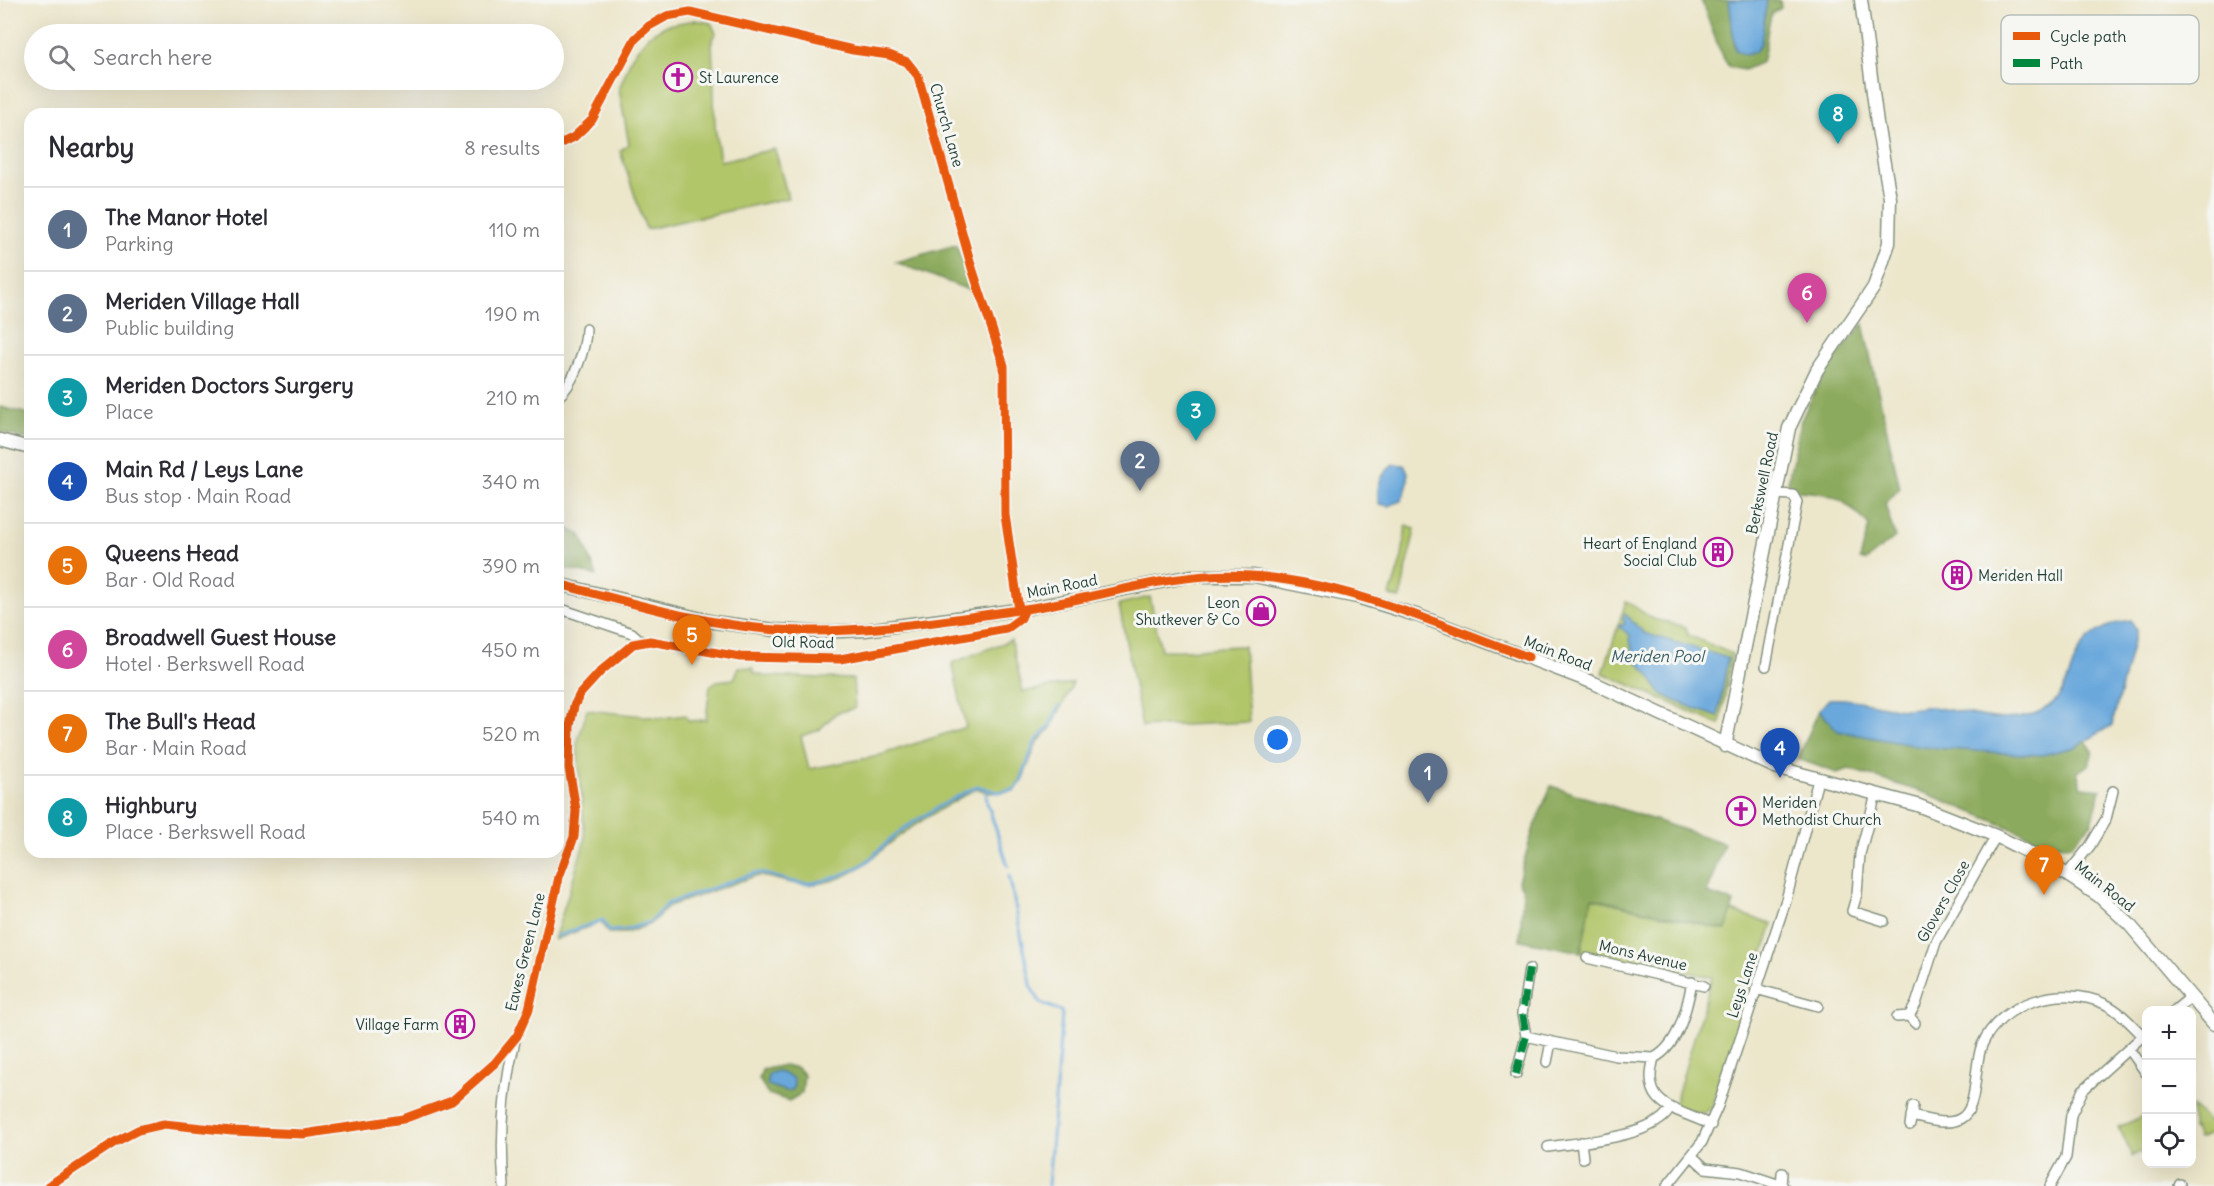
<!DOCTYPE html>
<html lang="en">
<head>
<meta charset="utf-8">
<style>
	:root { --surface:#fff; --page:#f7f7f7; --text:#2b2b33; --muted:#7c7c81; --line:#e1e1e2; --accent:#b5179e }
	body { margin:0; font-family:Delius,sans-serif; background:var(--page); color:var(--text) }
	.controls { position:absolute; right:18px; bottom:18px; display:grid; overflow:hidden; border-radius:12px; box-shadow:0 6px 24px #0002 }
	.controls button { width:54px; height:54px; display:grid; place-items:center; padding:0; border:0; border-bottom:2px solid var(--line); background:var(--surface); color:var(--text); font:30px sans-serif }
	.you { position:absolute; left:1278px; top:740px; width:21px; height:21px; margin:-15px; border:4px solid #fff; border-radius:50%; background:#1a73e8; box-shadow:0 0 0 9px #1a73e833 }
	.badge { display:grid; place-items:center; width:39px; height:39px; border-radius:50%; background:var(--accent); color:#fff; font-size:20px; font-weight:700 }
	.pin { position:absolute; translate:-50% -50px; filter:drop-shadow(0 2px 3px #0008) }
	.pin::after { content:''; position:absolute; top:32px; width:21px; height:18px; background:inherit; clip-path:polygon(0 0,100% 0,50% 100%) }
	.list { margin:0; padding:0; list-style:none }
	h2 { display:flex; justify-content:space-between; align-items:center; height:78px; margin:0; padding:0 24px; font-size:26px }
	h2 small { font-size:20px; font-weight:400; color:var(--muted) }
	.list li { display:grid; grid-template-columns:39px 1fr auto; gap:18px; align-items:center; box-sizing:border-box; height:84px; padding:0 24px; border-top:2px solid var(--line) }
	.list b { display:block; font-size:22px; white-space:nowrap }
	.list p { margin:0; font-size:20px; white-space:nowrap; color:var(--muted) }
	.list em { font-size:20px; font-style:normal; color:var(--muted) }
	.icon { flex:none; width:33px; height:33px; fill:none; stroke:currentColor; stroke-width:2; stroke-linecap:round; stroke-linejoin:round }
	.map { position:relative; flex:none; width:2214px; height:1186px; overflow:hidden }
	.search { position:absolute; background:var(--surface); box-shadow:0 6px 24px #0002; left:24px; top:24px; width:540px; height:66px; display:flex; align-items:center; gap:15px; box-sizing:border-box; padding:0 21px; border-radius:33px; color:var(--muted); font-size:22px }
	.panel { position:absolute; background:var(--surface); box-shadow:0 6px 24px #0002; left:24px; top:108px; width:540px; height:750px; border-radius:18px }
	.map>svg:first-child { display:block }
	.green { fill:#b1c569; stroke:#68814e; stroke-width:1.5 }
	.forest { fill:#8caa5d; stroke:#567448; stroke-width:1.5 }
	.water { fill:#6aa8dc; stroke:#447288; stroke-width:1.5 }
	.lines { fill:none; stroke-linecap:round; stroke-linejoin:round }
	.stream { stroke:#6aa8dc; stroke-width:3 }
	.street-casing { stroke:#869280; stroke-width:12 }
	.secondary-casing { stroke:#869280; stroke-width:15 }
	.street { stroke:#fff; stroke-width:9 }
	.secondary { stroke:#fff; stroke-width:12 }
	.quiet { stroke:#00873e; stroke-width:8; stroke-dasharray:15 8; stroke-linecap:butt }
	.cycleway-casing { stroke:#f6f6f2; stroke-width:13 }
	.cycleway { stroke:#e8590c; stroke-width:9 }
	.labels { text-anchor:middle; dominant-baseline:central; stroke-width:6; stroke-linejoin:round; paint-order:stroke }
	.poi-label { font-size:15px; fill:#1f3d34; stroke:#f6f6f2; text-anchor:start }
	.street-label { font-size:15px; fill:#1f3d34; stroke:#f6f6f2 }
	.water-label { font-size:16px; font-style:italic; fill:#365d66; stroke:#f6f6f2 }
	.key { fill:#f6f6f2; stroke:#b6beb9; stroke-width:1.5 }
	.key-label { font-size:16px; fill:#1f3d34 }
</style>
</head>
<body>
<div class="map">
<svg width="2214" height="1186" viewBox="0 0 2214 1186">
	<rect width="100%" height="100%" fill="#f6f6f2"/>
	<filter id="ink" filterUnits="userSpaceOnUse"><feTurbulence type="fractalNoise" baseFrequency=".0167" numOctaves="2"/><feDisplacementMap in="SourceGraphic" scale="12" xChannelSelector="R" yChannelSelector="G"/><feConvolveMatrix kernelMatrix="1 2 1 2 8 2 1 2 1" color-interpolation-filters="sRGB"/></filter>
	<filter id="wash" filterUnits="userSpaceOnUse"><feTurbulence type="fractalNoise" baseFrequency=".008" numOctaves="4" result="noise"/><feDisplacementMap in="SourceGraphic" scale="24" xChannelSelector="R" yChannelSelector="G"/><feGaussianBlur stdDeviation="1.35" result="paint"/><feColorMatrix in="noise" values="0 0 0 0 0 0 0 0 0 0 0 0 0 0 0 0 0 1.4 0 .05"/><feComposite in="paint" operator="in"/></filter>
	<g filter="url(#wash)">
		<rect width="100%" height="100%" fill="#ece6cb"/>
		<!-- green -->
		<path class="green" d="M 695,20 L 711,23 L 716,33 L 712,39 L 715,126 L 720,161 L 775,149 L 788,198 L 646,229 L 620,151 L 629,144 L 619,89 L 632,56 L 649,35 L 667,25 Z
			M 1406,526 L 1415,529 L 1400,599 L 1390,596 L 1402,557 Z
			M 1150,597 L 1161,650 C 1190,652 1215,646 1244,646 L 1249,722 L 1142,727 L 1119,604 Z
			M 1626,601 L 1653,619 L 1686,627 L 1688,635 L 1732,654 L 1720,725 L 1603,673 Z
			M 1011,640 L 1023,692 L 1073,683 L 1051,728 L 1037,743 L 1021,783 L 1014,791 L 989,793 L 976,788 C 951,804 924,817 901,835 C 869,858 857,879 814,884 C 791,887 776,876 755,876 L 669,906 L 650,924 L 626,933 L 608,933 L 601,922 L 554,940 L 585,840 L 577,744 L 587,710 L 662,718 L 686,715 L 688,721 L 706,720 L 710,686 L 717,681 L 734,679 L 739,667 L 753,668 L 754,673 L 764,676 L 853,679 L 855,708 L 836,713 L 819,730 L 801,736 L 809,769 L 874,757 L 966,727 L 952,663 Z
			M 1591,898 L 1725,930 L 1731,911 L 1773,924 L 1712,1107 L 1702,1114 L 1674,1106 L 1712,977 L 1581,952 Z
			M 2192,1106 L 2214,1128 L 2214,1132 L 2198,1139 L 2194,1128 L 2192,1129 Z
			M 2146,1115 L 2146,1149 L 2132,1156 L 2119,1127 Z"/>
		<!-- forest -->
		<path class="forest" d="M 1701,0 L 1780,0 L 1781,8 L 1772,13 C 1766,28 1767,46 1762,62 L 1744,70 L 1729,67 L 1721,54 Z
			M 956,245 L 974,292 L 896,262 Z
			M 1863,324 L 1900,488 L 1885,504 L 1895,537 L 1866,561 L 1860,559 L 1869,526 C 1842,494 1827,491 1786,491 L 1801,420 L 1823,375 Z
			M 0,407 L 30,414 L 30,440 L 0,432 Z
			M 558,524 L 581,535 L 597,576 L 558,567 Z
			M 1819,710 L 1838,731 L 2004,753 L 2076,747 L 2086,741 L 2093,751 L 2089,765 L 2077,772 L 2082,787 L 2101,789 L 2092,823 L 2071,845 L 2049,844 L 1928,794 L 1849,769 L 1837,773 L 1798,759 Z
			M 1551,786 L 1724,843 L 1707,893 L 1734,902 L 1726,930 L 1592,898 L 1581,952 L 1520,940 L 1523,889 L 1518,881 L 1534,827 Z
			M 784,1065 L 797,1068 L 804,1075 L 802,1093 L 789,1101 L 768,1094 L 759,1079 L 762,1070 Z"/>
		<!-- water -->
		<path class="water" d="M 1729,0 L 1767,0 L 1761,43 L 1755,52 L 1745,55 L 1735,50 Z
			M 1393,464 L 1404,465 C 1412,475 1407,490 1401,501 L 1389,506 L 1379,504 C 1375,488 1380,475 1393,464 Z
			M 1625,614 L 1644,633 L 1728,658 L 1718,717 C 1700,710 1678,704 1662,694 C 1653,688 1654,678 1646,671 C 1636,662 1630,650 1630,635 L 1618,626 L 1625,624 L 1623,618 Z
			M 2130,620 L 2136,630 L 2112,725 L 2076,747 L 2042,755 L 2004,753 L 1922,747 L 1838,731 L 1819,710 L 1829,699 C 1855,697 1879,707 1905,709 C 1914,709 1924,706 1932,707 C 1966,711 2003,727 2036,713 C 2090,691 2050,636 2130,620 Z
			M 777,1071 L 793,1078 L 794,1084 L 792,1090 L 785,1091 L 768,1085 L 767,1080 L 769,1074 Z"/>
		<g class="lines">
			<!-- stream -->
			<path class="stream" d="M 986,790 L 987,802 L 1008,866
				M 1009,875 L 1032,989 L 1041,1003 L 1061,1011 L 1062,1015 L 1048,1186
				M 557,936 L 603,920 L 609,931 L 625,930 L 650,922 L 667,904 L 755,873 C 775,873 791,886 813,883 C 831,879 857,871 871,858 C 880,849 888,841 898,833 C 922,815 950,800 977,786 L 997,792 L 1014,790 L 1020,783 L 1035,742 L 1049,727 L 1059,706"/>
		</g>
	</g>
	<g filter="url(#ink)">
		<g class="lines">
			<!-- street casing -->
			<g class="street-casing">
				<path id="street" d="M 558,145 L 574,137 L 592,120 L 635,39 L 649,26 L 667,16 L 690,12 L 853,50 L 889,55 L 907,62 L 918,76 L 972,268 L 1004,366 L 1005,515 L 1019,610
					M 558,397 C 573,385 586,349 586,329
					M 558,608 L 632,633 L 641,641
					M 1766,666 L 1797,502 L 1793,495 L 1775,494
					M 1876,794 L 1860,854 L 1857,894 L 1852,911 L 1884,921
					M 2067,874 L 2090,846 L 2106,819 L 2113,791
					M 1587,958 L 1704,986
					M 1692,982 C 1687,1008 1679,1045 1654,1058 C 1640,1107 1676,1108 1711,1125
					M 1756,989 L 1818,1006
					M 2175,1010 L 2191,997
					M 1909,1016 L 1916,1004 L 1936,942 L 1996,836
					M 1897,1017 L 1909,1016 L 1915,1023
					M 1526,1036 L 1616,1056 L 1654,1058
					M 2129,1049 L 2146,1073
					M 1547,1062 L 1551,1042
					M 1516,1074 L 1526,1036 L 1522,1014 L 1529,969
					M 1911,1116 C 1927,1119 1951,1128 1964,1116 C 1978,1104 1974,1063 1982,1045 C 2000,1002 2063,984 2105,1004 C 2120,1011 2131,1024 2143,1036
					M 1910,1125 L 1913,1106
					M 1581,1142 L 1583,1158
					M 1548,1147 C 1580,1142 1653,1138 1670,1109
					M 1692,1156 L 1705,1168 L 1741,1172 L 1783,1186
					M 48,1186 L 115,1142 L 138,1130 L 164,1124 L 232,1131 L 304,1134 L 403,1119 L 452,1101 L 495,1063 L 517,1036 L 529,1009 L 559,877 L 574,837 L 576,810 L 569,768 L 570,726 L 574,706 L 580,694 L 601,671 L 633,644 L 650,641 L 740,657 L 840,659 L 1006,629 L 1021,618 L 1025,609
					M 504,1186 C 500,1137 503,1089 515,1041
					M 1667,1186 L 1702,1142 L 1718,1106 L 1786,900 L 1818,780
					M 1781,1186 L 1782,1173
					M 2050,1186 L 2066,1157 L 2071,1115 L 2083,1090 L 2146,1033
					M 2179,1186 L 2180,1184"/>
			</g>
			<!-- secondary casing -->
			<g class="secondary-casing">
				<path id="secondary" d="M 0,440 L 30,448
					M 558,584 L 714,622 L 775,630 L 820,632 L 865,630 L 1025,609 L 1191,576 L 1254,576 L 1357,597 L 1419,616 L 1594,683 L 1775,767 L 1917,805 L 1996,836 L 2046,861 L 2099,896 L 2129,924 L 2214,1024
					M 1725,746 L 1789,428 L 1817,370 L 1874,287 L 1889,243 L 1890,198 L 1877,123 L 1861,0"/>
			</g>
			<!-- street -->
			<use href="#street" class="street"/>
			<!-- secondary -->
			<use href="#secondary" class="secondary"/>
			<!-- quiet -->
			<path class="quiet" d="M 1516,1074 L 1526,1036 L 1522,1014 L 1529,969"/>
			<!-- cycleway casing -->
			<g class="cycleway-casing">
				<path id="cycleway" d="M 558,145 L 574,137 L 592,120 L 635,39 L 649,26 L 667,16 L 690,12 L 853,50 L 889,55 L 907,62 L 918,76 L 972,268 L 1004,366 L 1005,515 L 1019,610
					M 558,584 C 630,602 703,625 777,630 C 860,635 944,621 1025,609 C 1101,598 1174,570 1251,576 C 1347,582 1439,625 1528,657
					M 48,1186 L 115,1142 L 138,1130 L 164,1124 L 232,1131 L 304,1134 L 403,1119 L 452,1101 L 495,1063 L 517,1036 L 529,1009 L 559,877 L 574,837 L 576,810 L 569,768 L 570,726 L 574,706 L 580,694 L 601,671 L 633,644 L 650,641 L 740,657 L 840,659 L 1006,629 L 1021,618 L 1025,609"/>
			</g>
			<!-- cycleway -->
			<use href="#cycleway" class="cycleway"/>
		</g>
	</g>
	<!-- icons -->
	<defs>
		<g id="church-ring" transform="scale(1.5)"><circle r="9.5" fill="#f6f6f2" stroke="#b5179e" stroke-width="1.5"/><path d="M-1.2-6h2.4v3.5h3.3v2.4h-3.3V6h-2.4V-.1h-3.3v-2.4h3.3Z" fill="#b5179e"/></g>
		<g id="building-ring" transform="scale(1.5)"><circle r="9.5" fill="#f6f6f2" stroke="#b5179e" stroke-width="1.5"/><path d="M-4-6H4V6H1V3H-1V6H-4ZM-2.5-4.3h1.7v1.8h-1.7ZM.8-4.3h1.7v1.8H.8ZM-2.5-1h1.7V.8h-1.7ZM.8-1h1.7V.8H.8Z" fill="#b5179e"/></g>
		<g id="shop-ring" transform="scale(1.5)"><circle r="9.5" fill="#f6f6f2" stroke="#b5179e" stroke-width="1.5"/><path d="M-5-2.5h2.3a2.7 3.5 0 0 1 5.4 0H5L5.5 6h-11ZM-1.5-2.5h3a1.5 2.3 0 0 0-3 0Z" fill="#b5179e"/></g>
	</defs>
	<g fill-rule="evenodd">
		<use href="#church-ring" x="678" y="77"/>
		<use href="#building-ring" x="1718" y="552"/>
		<use href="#building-ring" x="1957" y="575"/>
		<use href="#shop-ring" x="1261" y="611"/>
		<use href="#church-ring" x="1741" y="811"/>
		<use href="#building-ring" x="460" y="1024"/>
	</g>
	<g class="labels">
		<!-- poi labels -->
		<g class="poi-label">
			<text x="699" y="77">St Laurence</text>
			<text x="1697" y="543" text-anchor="end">Heart of England<tspan x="1697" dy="17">Social Club</tspan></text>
			<text x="1978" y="575">Meriden Hall</text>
			<text x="1240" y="602" text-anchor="end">Leon<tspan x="1240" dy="17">Shutkever &amp; Co</tspan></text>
			<text x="1762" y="802">Meriden<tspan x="1762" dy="17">Methodist Church</tspan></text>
			<text x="439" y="1024" text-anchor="end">Village Farm</text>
		</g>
		<!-- street labels -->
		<g class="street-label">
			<text transform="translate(947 125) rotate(74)">Church Lane</text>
			<text transform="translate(1762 483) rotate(-78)">Berkswell Road</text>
			<text transform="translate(1062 586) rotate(-11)">Main Road</text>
			<text transform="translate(803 642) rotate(1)">Old Road</text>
			<text transform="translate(1558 653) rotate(21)">Main Road</text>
			<text transform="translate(2105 886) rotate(38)">Main Road</text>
			<text transform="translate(1943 901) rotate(-61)">Glovers Close</text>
			<text transform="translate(525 952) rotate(-76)">Eaves Green Lane</text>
			<text transform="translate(1643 955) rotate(13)">Mons Avenue</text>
			<text transform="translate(1742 985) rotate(-72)">Leys Lane</text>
		</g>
		<!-- water labels -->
		<g class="water-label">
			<text x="1657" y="656">Meriden Pool</text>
		</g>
	</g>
	<!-- legend -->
	<rect x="2001" y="15" width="198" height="69" rx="9" class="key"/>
	<rect x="2013" y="32" width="27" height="8" fill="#e8590c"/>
	<rect x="2013" y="59" width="27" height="8" fill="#00873e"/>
	<g class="key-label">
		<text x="2050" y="42">Cycle path</text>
		<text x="2050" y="69">Path</text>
	</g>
</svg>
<div class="controls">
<button>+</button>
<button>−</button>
<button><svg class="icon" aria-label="locate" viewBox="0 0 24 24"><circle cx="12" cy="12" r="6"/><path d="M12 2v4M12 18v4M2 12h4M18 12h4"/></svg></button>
</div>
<div class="you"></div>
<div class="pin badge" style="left:1428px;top:803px;background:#5c6f8a">1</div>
<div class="pin badge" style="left:1140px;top:491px;background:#5c6f8a">2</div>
<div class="pin badge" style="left:1196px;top:441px;background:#0f9aa8">3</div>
<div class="pin badge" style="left:1780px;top:778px;background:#1a4fb4">4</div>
<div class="pin badge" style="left:692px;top:665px;background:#e8710a">5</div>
<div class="pin badge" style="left:1807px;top:323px;background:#d1479c">6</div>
<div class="pin badge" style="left:2044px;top:895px;background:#e8710a">7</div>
<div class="pin badge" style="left:1838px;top:144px;background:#0f9aa8">8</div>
<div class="search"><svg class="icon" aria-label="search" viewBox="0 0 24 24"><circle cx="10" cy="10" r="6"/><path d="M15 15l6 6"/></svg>Search here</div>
<section class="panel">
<h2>Nearby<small>8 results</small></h2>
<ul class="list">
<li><span class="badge" style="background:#5c6f8a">1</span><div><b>The Manor Hotel</b><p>Parking</p></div><em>110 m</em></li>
<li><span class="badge" style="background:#5c6f8a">2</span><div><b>Meriden Village Hall</b><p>Public building</p></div><em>190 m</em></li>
<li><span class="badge" style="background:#0f9aa8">3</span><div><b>Meriden Doctors Surgery</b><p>Place</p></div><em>210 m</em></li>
<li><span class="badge" style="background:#1a4fb4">4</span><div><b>Main Rd / Leys Lane</b><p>Bus stop · Main Road</p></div><em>340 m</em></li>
<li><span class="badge" style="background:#e8710a">5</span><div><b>Queens Head</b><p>Bar · Old Road</p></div><em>390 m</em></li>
<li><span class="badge" style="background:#d1479c">6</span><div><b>Broadwell Guest House</b><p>Hotel · Berkswell Road</p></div><em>450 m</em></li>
<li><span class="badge" style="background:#e8710a">7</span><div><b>The Bull's Head</b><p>Bar · Main Road</p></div><em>520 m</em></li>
<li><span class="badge" style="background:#0f9aa8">8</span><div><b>Highbury</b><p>Place · Berkswell Road</p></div><em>540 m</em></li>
</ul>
</section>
</div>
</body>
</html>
